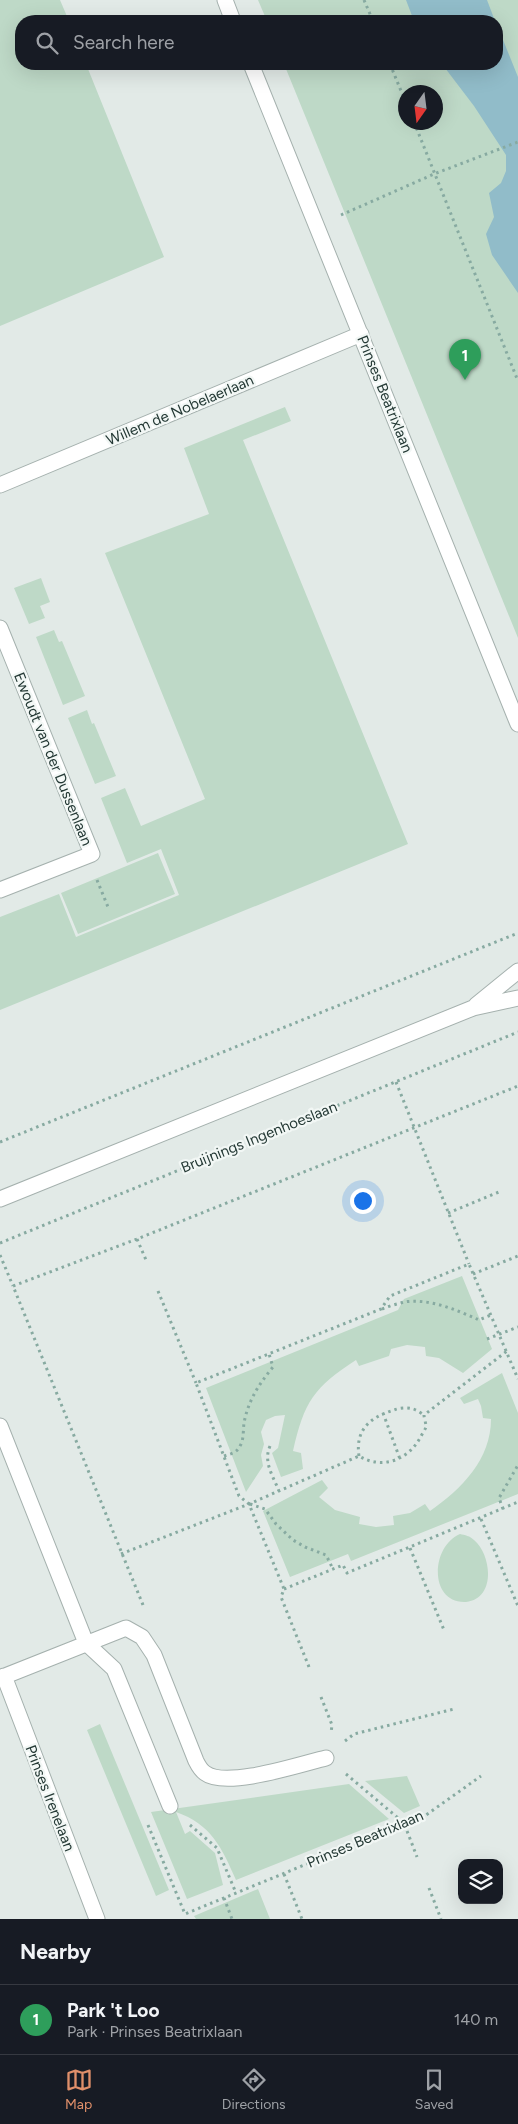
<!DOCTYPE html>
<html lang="en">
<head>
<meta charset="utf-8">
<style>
	:root { --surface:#171b24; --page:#242831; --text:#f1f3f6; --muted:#9ea1a6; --line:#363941; --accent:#e08f6a }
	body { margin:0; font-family:Figtree,sans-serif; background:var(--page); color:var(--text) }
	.controls { position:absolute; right:15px; bottom:15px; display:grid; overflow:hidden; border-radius:10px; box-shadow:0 5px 20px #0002 }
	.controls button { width:45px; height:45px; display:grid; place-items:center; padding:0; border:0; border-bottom:1px solid var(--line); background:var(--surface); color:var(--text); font:25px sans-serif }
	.compass { position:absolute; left:398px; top:85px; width:45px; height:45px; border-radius:50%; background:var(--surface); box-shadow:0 5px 20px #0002; rotate:194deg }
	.you { position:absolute; left:362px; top:1200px; width:18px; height:18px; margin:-12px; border:4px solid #fff; border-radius:50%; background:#1a73e8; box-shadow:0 0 0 8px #1a73e833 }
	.badge { display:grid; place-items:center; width:32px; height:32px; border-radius:50%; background:var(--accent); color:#fff; font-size:16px; font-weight:700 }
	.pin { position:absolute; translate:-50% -41px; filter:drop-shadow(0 1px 2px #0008) }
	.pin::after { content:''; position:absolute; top:26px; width:18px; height:15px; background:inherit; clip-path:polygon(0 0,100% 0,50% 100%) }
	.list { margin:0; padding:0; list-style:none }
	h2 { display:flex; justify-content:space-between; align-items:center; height:65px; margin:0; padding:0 20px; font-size:21px }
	h2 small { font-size:16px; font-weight:400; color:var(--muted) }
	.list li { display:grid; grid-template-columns:32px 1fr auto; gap:15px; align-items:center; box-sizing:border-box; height:70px; padding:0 20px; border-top:1px solid var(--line) }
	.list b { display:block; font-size:19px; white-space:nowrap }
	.list p { margin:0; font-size:16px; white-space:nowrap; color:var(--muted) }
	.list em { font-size:16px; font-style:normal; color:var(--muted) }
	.icon { flex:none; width:28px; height:28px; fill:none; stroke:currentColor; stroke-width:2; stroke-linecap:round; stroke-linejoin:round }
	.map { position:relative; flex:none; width:518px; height:1919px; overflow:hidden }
	.search { position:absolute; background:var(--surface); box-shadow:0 5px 20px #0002; left:15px; right:15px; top:15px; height:55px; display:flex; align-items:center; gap:12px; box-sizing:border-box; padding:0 18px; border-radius:20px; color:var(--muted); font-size:19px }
	.sheet { height:135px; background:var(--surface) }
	nav { display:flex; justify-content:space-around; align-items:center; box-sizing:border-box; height:70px; border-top:1px solid var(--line); background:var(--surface); font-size:14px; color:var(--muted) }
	nav a { display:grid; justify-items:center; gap:2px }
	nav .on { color:var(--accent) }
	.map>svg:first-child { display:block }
	.green { fill:#bed9c7; fill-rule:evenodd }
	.water { fill:#91bcc9 }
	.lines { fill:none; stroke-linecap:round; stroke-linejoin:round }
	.lane-casing { stroke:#a5b1ae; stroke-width:17 }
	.street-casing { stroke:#a5b1ae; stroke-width:17 }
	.path { stroke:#87aaa1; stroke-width:3; stroke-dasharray:2.5 4; stroke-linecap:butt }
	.lane { stroke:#fff; stroke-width:15 }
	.street { stroke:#fff; stroke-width:15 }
	.labels { text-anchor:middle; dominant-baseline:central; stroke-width:4.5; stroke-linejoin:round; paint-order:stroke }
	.street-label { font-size:15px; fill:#243935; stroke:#f2f7f5 }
</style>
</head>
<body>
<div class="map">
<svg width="518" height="1919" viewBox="0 0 518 1919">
	<rect width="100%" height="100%" fill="#e2eae7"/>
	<!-- green -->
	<path class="green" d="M 0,0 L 60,0 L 69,21 L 21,21 L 21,64 L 86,64 L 164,257 L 0,326 Z
		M 258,0 L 518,0 L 518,638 L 284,64 L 497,64 L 497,21 L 267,21 ZM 406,92 L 436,92 L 436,122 L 406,122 Z
		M 285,407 L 291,421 L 243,440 L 408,844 L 0,1010 L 0,917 L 59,894 L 76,937 L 179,895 L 161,849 L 127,863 L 101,798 L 125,788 L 141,826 L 205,799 L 105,553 L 209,514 L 184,448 Z
		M 41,578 L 50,602 L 40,606 L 45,618 L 29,624 L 14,588 Z
		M 54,630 L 59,642 L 62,641 L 85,696 L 63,705 L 36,637 Z
		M 87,710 L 92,724 L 94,723 L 116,776 L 95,784 L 68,718 Z
		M 158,853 L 175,894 L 78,934 L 61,893 Z
		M 462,1276 L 492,1349 L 463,1373 L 439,1358 L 426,1356 L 425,1347 L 407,1345 L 391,1349 L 389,1356 L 359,1366 L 356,1360 C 314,1387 304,1402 293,1451 L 301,1453 L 303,1469 L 281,1477 L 272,1453 L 278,1448 L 285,1415 L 275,1416 L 266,1420 L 261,1432 L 264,1444 L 261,1455 L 263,1466 L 246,1492 L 206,1388 L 398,1310 L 404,1299 Z
		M 502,1373 L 518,1413 L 518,1494 L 351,1561 L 348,1554 L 290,1577 L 263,1511 L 322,1480 L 328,1488 L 319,1497 L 335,1510 L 360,1517 L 359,1524 L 376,1527 L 394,1525 L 393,1516 L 410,1513 L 425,1504 L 430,1511 C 462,1489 491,1459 491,1419 L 483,1418 L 481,1406 L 478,1399 L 464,1404 L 460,1398 Z
		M 460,1534 C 465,1535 470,1536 474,1540 C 492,1555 496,1599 466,1602 C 429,1604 430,1547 460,1534 Z
		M 100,1724 L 169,1890 L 156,1896 L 87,1730 Z
		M 407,1776 L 420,1806 L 404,1813 L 365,1781 Z
		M 349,1784 L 389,1819 L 236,1880 C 222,1848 211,1824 176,1812 L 185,1834 L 190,1831 L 215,1853 L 223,1885 L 187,1899 L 151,1812 Z
		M 258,1889 L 270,1919 L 196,1919 L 194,1916 Z"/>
	<!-- water -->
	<path class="water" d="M 406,0 L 487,0 L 495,21 L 414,21 Z
		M 497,25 L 518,77 L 518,293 L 492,255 L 486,234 L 494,217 L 489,193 L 501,183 L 506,171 L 506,155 L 474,106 L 442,64 L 497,64 Z"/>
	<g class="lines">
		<!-- lane casing -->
		<g class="lane-casing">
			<path id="lane" d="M 86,1643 L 114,1669 L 170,1806"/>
		</g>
		<!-- street casing -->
		<g class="street-casing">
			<path id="street" d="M 225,0 L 233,21
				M 251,64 L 518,724
				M 0,485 L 361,334
				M 0,628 L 92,854 L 0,890
				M 476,1005 L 518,971
				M 0,1199 L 473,1008 L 518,998
				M 0,1426 L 86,1643
				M 4,1676 L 97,1919
				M 0,1678 L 126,1628 L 142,1637 L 154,1655 L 196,1761 C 198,1765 202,1771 205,1773 C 226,1789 301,1764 326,1758"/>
		</g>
		<!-- path -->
		<path class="path" d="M 364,0 L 373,21
			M 390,64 L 406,103
			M 414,122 L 518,381
			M 341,215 L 434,174 L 518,142
			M 97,880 L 108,907
			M 396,1082 L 469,1264
			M 0,1142 L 518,933
			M 448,1213 L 499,1192
			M 137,1239 L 146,1260
			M 0,1243 L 518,1032
			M 0,1255 L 13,1286
			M 473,1274 L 518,1256
			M 158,1291 L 196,1383
			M 382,1309 C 389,1306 397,1304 404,1302 C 429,1298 457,1310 479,1320 L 491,1315
			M 487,1339 L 518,1327
			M 383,1413 L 400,1459
			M 270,1446 C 263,1462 273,1476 279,1491
			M 224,1456 C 230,1454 237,1453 240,1446 C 244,1440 243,1430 244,1423 C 248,1401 259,1384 273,1367 L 269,1354
			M 359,1456 C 355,1430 370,1417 394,1410 C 399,1408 408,1407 413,1409 C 417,1410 421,1413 424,1415
			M 250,1504 L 265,1509 L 276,1524 L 293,1540 L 305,1547 L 326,1555 L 333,1569
			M 503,1509 L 499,1498 L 518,1465
			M 481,1519 L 518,1606
			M 410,1548 L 444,1630
			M 121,1554 L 249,1504 L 359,1456 C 382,1470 408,1460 420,1438 C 422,1434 425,1430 426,1427 C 426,1423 424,1418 424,1415 L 507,1351
			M 284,1589 L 343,1565 L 347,1573 L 518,1502
			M 143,1605 L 13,1286 L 137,1239 L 518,1086
			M 309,1667 L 281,1597 L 284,1589 L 249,1504 L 239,1496 L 196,1383 L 381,1309 L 390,1296 L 469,1264 L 518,1379
			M 321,1697 L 332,1725 L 331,1733
			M 345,1741 L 354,1734 L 454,1709
			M 346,1774 L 404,1823 L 417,1857
			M 148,1825 L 185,1914 L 426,1815 L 481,1776
			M 190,1825 L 217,1848 L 236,1893
			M 284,1874 L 302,1919
			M 429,1888 L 441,1919
			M 224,1898 L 232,1919"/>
		<!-- lane -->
		<use href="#lane" class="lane"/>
		<!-- street -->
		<use href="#street" class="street"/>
	</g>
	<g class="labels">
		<!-- street labels -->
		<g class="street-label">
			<text transform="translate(385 394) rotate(68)">Prinses Beatrixlaan</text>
			<text transform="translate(180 410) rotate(-23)">Willem de Nobelaerlaan</text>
			<text transform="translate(53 759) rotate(68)">Ewoudt van der Dussenlaan</text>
			<text transform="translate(259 1137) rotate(-22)">Bruijnings Ingenhoeslaan</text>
			<text transform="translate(50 1798) rotate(69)">Prinses Irenelaan</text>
			<text transform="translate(365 1839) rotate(-23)">Prinses Beatrixlaan</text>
		</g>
	</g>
</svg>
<div class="controls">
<button><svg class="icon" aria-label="layers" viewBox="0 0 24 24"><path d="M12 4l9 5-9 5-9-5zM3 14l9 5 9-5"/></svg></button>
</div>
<svg class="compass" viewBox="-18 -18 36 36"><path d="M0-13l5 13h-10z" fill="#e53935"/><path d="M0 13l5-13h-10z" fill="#9ea1a6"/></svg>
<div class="you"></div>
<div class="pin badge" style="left:465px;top:380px;background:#2e9e5b">1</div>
<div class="search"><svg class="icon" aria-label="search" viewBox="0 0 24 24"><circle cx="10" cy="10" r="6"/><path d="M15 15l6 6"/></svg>Search here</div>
</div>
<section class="sheet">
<h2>Nearby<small></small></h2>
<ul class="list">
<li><span class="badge" style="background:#2e9e5b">1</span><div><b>Park 't Loo</b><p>Park · Prinses Beatrixlaan</p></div><em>140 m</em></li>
</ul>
</section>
<nav>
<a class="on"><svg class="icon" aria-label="map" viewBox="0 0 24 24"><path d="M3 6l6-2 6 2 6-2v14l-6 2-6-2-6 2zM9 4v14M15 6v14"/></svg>Map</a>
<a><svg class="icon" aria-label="directions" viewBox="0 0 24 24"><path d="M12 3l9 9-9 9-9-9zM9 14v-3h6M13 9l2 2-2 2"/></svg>Directions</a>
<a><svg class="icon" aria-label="saved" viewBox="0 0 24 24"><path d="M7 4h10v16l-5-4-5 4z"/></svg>Saved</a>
</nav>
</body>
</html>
